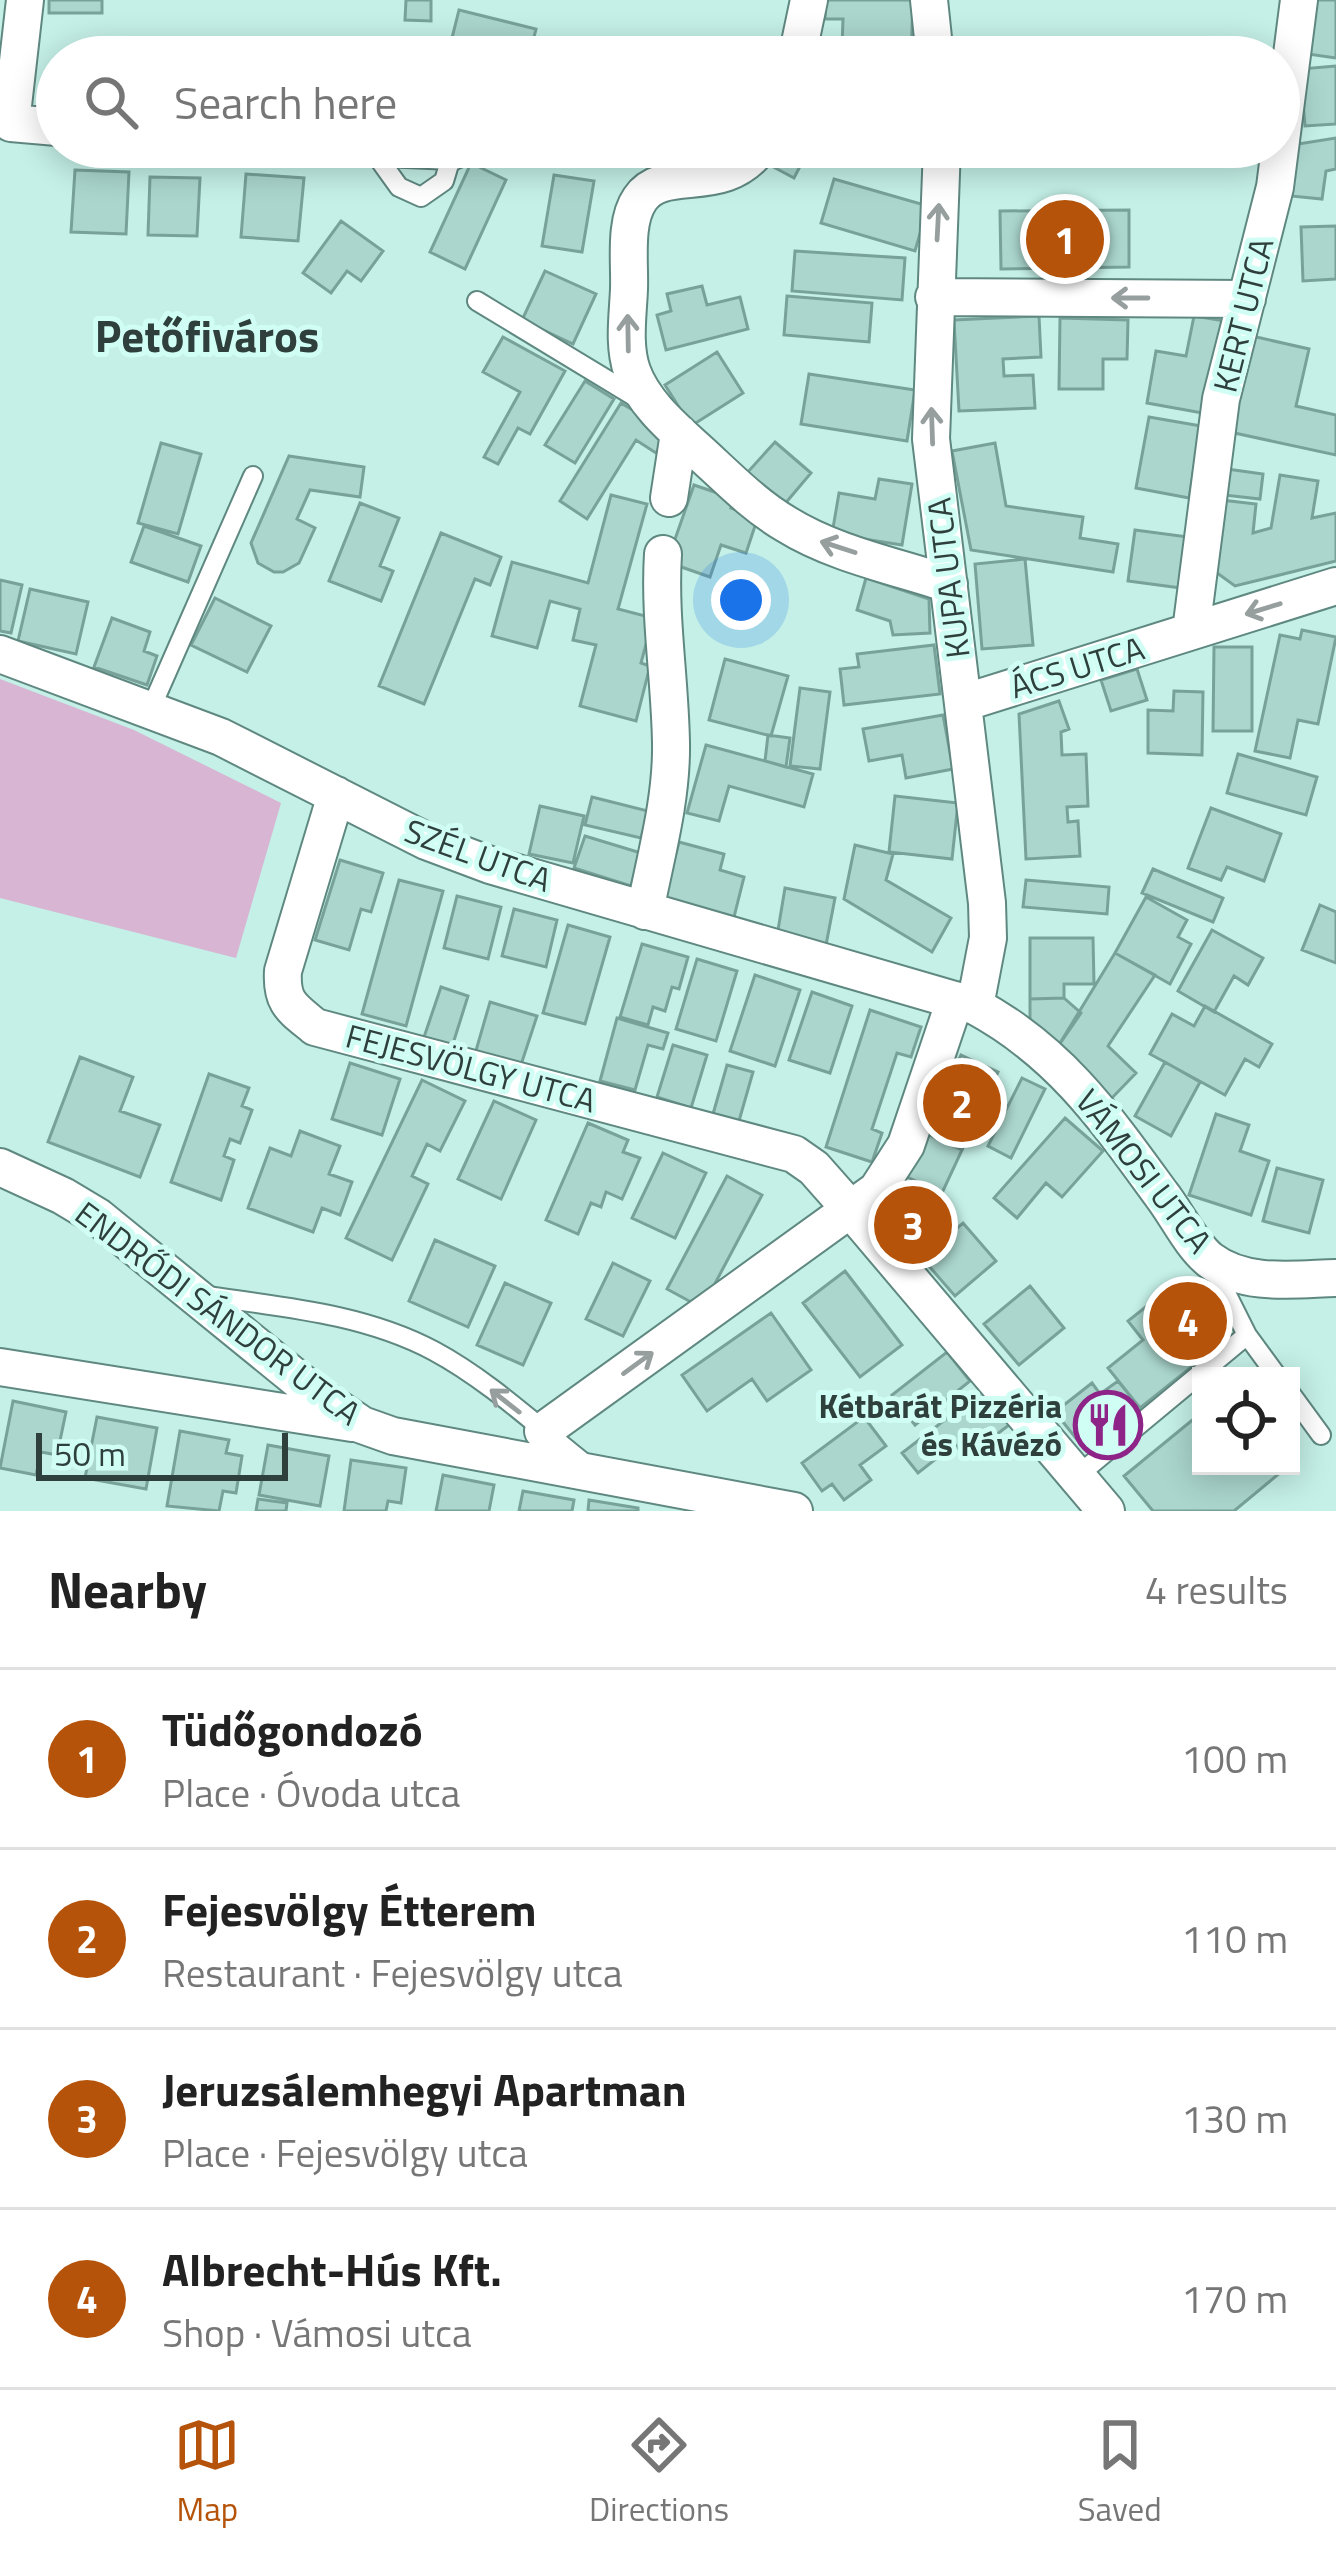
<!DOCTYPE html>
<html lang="en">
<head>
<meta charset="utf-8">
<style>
	:root { --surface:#fff; --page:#f2f2f2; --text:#222; --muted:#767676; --line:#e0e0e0; --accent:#b45309 }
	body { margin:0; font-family:"Titillium Web",sans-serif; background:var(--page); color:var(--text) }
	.controls { position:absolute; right:36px; bottom:36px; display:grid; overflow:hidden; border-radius:0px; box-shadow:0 6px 30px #0003 }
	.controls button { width:108px; height:108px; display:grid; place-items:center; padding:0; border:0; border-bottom:3px solid var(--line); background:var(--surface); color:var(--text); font:60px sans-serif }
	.scale { position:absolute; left:36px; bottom:30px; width:252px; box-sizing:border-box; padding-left:12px; border:6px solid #2e3f3c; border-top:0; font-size:33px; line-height:42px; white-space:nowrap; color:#2e3f3c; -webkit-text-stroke:9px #d1fef4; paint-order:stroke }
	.you { position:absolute; left:741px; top:600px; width:42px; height:42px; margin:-30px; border:9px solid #fff; border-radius:50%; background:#1a73e8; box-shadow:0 0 0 18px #1a73e833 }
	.badge { display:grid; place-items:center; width:78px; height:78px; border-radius:50%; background:var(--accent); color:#fff; font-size:39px; font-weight:700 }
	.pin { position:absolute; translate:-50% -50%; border:6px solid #fff; box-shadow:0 3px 12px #0006 }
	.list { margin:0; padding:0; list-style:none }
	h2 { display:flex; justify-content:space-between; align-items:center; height:156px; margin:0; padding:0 48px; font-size:51px }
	h2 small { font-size:39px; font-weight:400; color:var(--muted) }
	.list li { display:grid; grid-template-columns:78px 1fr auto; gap:36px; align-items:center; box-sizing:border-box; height:180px; padding:0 48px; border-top:3px solid var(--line) }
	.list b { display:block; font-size:45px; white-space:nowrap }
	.list p { margin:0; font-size:39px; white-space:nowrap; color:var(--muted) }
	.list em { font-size:39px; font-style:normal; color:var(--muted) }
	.icon { flex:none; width:66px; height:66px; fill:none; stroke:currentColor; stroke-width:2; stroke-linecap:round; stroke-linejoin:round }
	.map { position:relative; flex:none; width:1336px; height:1511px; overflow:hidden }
	.search { position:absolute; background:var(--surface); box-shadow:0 6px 30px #0003; left:36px; right:36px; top:36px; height:132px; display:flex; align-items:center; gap:30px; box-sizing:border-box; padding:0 42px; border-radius:66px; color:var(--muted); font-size:45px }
	.sheet { height:876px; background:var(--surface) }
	nav { display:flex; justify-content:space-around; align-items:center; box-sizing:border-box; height:168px; border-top:3px solid var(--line); background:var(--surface); font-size:33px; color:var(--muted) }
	nav a { display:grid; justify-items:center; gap:6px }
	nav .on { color:var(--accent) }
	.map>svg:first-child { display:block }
	.green { fill:#d8b5d3 }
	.building { fill:#aad6cd; stroke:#78a299; stroke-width:3 }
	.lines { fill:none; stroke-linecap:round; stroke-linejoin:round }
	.service-casing { stroke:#5f8880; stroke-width:22 }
	.minor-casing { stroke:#5f8880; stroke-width:40 }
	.service { stroke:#fff; stroke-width:18 }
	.minor { stroke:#fff; stroke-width:36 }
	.oneway { stroke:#969f9e }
	.labels { text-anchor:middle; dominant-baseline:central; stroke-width:10; stroke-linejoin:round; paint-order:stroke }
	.street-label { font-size:33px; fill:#2e3f3c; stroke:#d1fef4 }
	.poi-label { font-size:33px; font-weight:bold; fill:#2e3f3c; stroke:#d1fef4; text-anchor:end }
	.district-label { font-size:45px; font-weight:bold; fill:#2e3f3c; stroke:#d1fef4 }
</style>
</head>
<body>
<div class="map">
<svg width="1336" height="1511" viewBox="0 0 1336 1511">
	<rect width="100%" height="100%" fill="#c4f0e7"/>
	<!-- green -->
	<path class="green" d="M 0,679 L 134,730 L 281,803 L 236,958 L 0,898 Z"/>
	<!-- building -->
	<path class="building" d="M 49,0 L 102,0 L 102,13 L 49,13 Z
		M 406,0 L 431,0 L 431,21 L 405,20 Z
		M 826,0 L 913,0 L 911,57 L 864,57 L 864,49 L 842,48 L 843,19 L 825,19 Z
		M 1315,0 L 1336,0 L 1336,58 L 1308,54 Z
		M 459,10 L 536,29 L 529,57 L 448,54 Z
		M 718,40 L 751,57 L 709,57 Z
		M 1336,66 L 1336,124 L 1305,126 L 1300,69 Z
		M 1336,138 L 1336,169 L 1326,171 L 1322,199 L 1291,196 L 1298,144 Z
		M 775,147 L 810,147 L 794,178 L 766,163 Z
		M 471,163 L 506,180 L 465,269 L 430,252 Z
		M 75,170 L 129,172 L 126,234 L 71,232 Z
		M 246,174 L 304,178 L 298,241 L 241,237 Z
		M 554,175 L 594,181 L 582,252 L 542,246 Z
		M 150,177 L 200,178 L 197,236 L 148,235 Z
		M 834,179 L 928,206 L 915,251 L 821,223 Z
		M 1129,210 L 1129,267 L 1001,269 L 1000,211 Z
		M 341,221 L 383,251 L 361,281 L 347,271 L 331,293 L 303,273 Z
		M 1336,226 L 1336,279 L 1303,281 L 1301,227 Z
		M 795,251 L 905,258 L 902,300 L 792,291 Z
		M 545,271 L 596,294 L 573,344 L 522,320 Z
		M 702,286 L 707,305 L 740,297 L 748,329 L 666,350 L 657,315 L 671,311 L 667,294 Z
		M 787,296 L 872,303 L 869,342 L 784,335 Z
		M 1039,316 L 1041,357 L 1003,359 L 1004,376 L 1033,375 L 1035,408 L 959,411 L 954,320 Z
		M 1194,316 L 1225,321 L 1208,414 L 1147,403 L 1156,351 L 1186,356 Z
		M 1060,318 L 1128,320 L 1127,359 L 1103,359 L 1103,389 L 1059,389 Z
		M 1252,336 L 1309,349 L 1296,406 L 1336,415 L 1336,455 L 1230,432 Z
		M 503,337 L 565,371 L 530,434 L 518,428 L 498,464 L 484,457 L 520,392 L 483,372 Z
		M 717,352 L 743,393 L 691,426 L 665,385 Z
		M 809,374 L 915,390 L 907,441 L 801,424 Z
		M 585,381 L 614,399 L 575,463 L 545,445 Z
		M 621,403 L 669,432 L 656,453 L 636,440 L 587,519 L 560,501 Z
		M 1149,417 L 1201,426 L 1189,498 L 1136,488 Z
		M 775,442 L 811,473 L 783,506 L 746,474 Z
		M 161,443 L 201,454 L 178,534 L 138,523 Z
		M 995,443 L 1006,506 L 1083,517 L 1080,538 L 1118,544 L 1113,572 L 971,550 L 952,451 Z
		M 289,456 L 364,467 L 360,497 L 310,490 L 297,519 L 315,528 L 299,563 L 283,572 L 274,572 L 258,563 L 251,543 Z
		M 1227,469 L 1263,474 L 1260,499 L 1224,495 Z
		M 1280,475 L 1318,481 L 1312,518 L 1336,513 L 1336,561 L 1235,586 L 1213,570 L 1221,500 L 1256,504 L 1253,533 L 1271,528 Z
		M 879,479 L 912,484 L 902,545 L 832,534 L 839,493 L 875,499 Z
		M 694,485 L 735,499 L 731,508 L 758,517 L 746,553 L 721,545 L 710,577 L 667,562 Z
		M 611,495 L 647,504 L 618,609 L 653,618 L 641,663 L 650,666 L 636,721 L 580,706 L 596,645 L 573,640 L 580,609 L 550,601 L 537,648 L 492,636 L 512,562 L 588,583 Z
		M 360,503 L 399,518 L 380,566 L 393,571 L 381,601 L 329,581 Z
		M 144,526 L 201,546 L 188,582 L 131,562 Z
		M 1135,530 L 1188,537 L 1181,588 L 1128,581 Z
		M 441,533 L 501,557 L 490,585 L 475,579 L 424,704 L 379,686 Z
		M 1025,559 L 1033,645 L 982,649 L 975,564 Z
		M 866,578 L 929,599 L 930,633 L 893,635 L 890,621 L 857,610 Z
		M 0,580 L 22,585 L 11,633 L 0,631 Z
		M 30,589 L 88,602 L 76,654 L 18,641 Z
		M 215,598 L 271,626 L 247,672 L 191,645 Z
		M 112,618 L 150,632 L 144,651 L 157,656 L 147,685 L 94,667 Z
		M 1302,630 L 1336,637 L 1318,724 L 1298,720 L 1290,758 L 1255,751 L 1280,635 L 1300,639 Z
		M 934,645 L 940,694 L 844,705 L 840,669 L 859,667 L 857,654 Z
		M 1214,647 L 1252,647 L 1252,731 L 1213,731 Z
		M 725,659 L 788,676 L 771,736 L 709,720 Z
		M 1137,669 L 1147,700 L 1111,711 L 1101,680 Z
		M 800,688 L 830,692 L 820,769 L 790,766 Z
		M 1174,691 L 1203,692 L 1202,755 L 1148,753 L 1148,710 L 1173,711 Z
		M 1059,701 L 1069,729 L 1061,732 L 1062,755 L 1086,754 L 1088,806 L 1067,807 L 1068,822 L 1078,821 L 1080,856 L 1026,859 L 1019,714 Z
		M 943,715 L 953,769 L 906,778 L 902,755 L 869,761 L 863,729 Z
		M 768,735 L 790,738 L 786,767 L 765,761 Z
		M 706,745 L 813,774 L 804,807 L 729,786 L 719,821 L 687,813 Z
		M 1238,754 L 1317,777 L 1306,815 L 1227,793 Z
		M 895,796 L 958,803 L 952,859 L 889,852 Z
		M 592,797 L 648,811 L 641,838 L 585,825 Z
		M 540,806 L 584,816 L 573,863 L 529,854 Z
		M 1211,808 L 1281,834 L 1264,881 L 1227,867 L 1221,880 L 1188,868 Z
		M 585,836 L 641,853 L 631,886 L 574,868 Z
		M 679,842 L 724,854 L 720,870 L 744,877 L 734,917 L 664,899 Z
		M 855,845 L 893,854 L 886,880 L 951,918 L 932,952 L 844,899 Z
		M 340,860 L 383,873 L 371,912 L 361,909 L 349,950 L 315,940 Z
		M 1153,869 L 1223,898 L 1213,922 L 1142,893 Z
		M 399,880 L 443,891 L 406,1026 L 362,1014 Z
		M 1026,880 L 1109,887 L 1107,914 L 1023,907 Z
		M 785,888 L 835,898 L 826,945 L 777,936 Z
		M 457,896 L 501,907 L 488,959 L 444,948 Z
		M 1146,897 L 1187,920 L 1178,937 L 1191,944 L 1170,984 L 1115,953 Z
		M 1320,905 L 1336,912 L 1336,963 L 1302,950 Z
		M 514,909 L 557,920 L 546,967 L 502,956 Z
		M 568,925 L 610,937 L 585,1024 L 543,1013 Z
		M 1212,930 L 1263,958 L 1248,985 L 1234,976 L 1214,1012 L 1178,991 Z
		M 1030,938 L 1093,938 L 1094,984 L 1064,984 L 1064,998 L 1030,999 Z
		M 642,944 L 688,957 L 679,989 L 672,987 L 665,1011 L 653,1007 L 648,1025 L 620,1017 Z
		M 1115,953 L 1155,975 L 1108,1046 L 1136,1073 L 1111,1099 L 1057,1048 Z
		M 697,959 L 737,971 L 716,1041 L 676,1029 Z
		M 755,975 L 800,990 L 775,1066 L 730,1051 Z
		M 441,987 L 468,996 L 451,1050 L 423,1040 Z
		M 812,992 L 852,1006 L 830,1073 L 789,1060 Z
		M 1064,998 L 1081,1013 L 1057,1048 L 1030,1022 L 1030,999 Z
		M 490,1002 L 537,1016 L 520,1068 L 475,1054 Z
		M 1205,1006 L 1272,1044 L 1259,1067 L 1245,1059 L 1225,1095 L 1150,1054 L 1172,1014 L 1194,1026 Z
		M 870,1010 L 921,1027 L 911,1057 L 897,1053 L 872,1129 L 882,1133 L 872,1162 L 826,1147 Z
		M 617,1018 L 668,1033 L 663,1049 L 648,1045 L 635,1090 L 600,1081 Z
		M 673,1045 L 707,1055 L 691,1108 L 657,1097 Z
		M 961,1055 L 998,1072 L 962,1150 L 925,1133 Z
		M 80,1057 L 133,1077 L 120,1111 L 160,1125 L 140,1177 L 48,1142 Z
		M 1165,1062 L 1200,1082 L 1171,1136 L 1135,1116 Z
		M 350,1063 L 400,1079 L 382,1135 L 332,1119 Z
		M 727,1065 L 753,1072 L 739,1121 L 713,1114 Z
		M 209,1074 L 249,1088 L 242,1106 L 252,1110 L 240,1143 L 230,1139 L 224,1156 L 234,1160 L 221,1200 L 171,1182 Z
		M 1022,1078 L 1045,1089 L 1011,1158 L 988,1146 Z
		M 422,1080 L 465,1101 L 440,1151 L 427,1144 L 412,1176 L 428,1184 L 392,1260 L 346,1238 Z
		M 494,1101 L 536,1120 L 501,1199 L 458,1179 Z
		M 1216,1114 L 1249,1125 L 1240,1151 L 1269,1161 L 1251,1215 L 1189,1195 Z
		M 1065,1118 L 1103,1151 L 1062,1197 L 1046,1183 L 1017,1218 L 994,1198 Z
		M 588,1123 L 628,1140 L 623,1152 L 640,1158 L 622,1199 L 606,1192 L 601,1207 L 591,1203 L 578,1234 L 546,1220 Z
		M 300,1131 L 340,1146 L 329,1174 L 352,1182 L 340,1215 L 322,1208 L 313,1232 L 248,1208 L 270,1148 L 291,1156 Z
		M 925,1133 L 962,1150 L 942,1193 L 905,1176 Z
		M 663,1153 L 706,1173 L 675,1238 L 632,1218 Z
		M 1277,1168 L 1323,1180 L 1309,1233 L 1263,1221 Z
		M 727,1176 L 762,1195 L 702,1308 L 667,1289 Z
		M 903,1198 L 916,1213 L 926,1205 L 948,1231 L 913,1261 L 878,1219 Z
		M 963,1223 L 996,1261 L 955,1296 L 922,1258 Z
		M 435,1240 L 495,1266 L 468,1327 L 409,1301 Z
		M 613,1263 L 650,1281 L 623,1336 L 586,1319 Z
		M 845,1271 L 902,1345 L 860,1377 L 803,1303 Z
		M 505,1283 L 551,1303 L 523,1365 L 477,1345 Z
		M 1030,1286 L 1064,1328 L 1019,1365 L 984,1324 Z
		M 1172,1286 L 1219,1345 L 1140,1408 L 1108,1368 L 1143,1340 L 1128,1321 Z
		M 771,1313 L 811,1370 L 767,1401 L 752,1379 L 707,1411 L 682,1375 Z
		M 947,1352 L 970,1381 L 915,1425 L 892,1395 Z
		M 1118,1381 L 1140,1408 L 1086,1451 L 1055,1412 L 1092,1383 L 1100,1394 Z
		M 990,1385 L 1017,1419 L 988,1441 L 983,1434 L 961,1452 L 955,1444 L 918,1473 L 902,1453 Z
		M 13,1401 L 66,1412 L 57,1455 L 41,1452 L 36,1475 L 0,1468 Z
		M 1201,1413 L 1201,1466 L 1276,1466 L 1281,1472 L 1234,1511 L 1153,1511 L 1124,1476 Z
		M 97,1417 L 157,1428 L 146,1489 L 85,1478 Z
		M 864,1417 L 886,1446 L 860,1465 L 871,1480 L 844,1500 L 832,1484 L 822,1491 L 802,1463 Z
		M 180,1431 L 229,1440 L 226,1453 L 242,1456 L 236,1493 L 223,1491 L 219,1511 L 167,1506 Z
		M 268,1445 L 329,1456 L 320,1506 L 259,1495 Z
		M 351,1460 L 406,1468 L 401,1503 L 388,1501 L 386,1511 L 344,1511 Z
		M 443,1475 L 494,1485 L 489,1511 L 436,1511 Z
		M 523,1491 L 574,1500 L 572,1511 L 519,1511 Z
		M 258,1499 L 287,1503 L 286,1511 L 256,1511 Z
		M 589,1500 L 638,1508 L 638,1511 L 588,1511 Z"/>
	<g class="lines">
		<!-- service casing -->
		<g class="service-casing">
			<path id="service" d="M 371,148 L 399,187 L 421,197 L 444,181 L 453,151
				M 477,301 L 637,398
				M 151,708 L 253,476
				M 1214,1269 L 1247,1335 L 1277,1376
				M 207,1296 C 283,1307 365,1314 434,1351 C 488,1380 536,1425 584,1463
				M 1291,1394 L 1321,1435
				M 1077,1476 L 1247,1335"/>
		</g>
		<!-- minor casing -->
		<g class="minor-casing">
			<path id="minor" d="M 25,0 L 11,123 L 57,127
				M 929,0 L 935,57
				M 797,57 L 809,0
				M 359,147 L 453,151
				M 760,147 C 723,198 664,163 640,199 C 624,222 630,262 629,289 C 628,315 623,345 632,371 C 643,402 671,426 695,448 C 724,474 752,504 786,524 C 834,554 895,566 949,584
				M 942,147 L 931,439 L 987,903 L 988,938 L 975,1006
				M 934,297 L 1247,299
				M 669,498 L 679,433
				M 1191,631 L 1221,399 L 1275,187 L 1299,0
				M 0,654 L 221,737 L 426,841 L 490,865 L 975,1006 C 1060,1052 1105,1117 1161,1194 C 1176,1213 1191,1245 1210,1260 C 1245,1287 1296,1279 1336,1278
				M 963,703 L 1336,586
				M 336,795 L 283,971 C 281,1003 292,1008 315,1027 L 794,1154 L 814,1168 L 852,1211 L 1106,1511
				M 645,911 C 656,855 672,799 671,743 C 670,679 659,617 663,554
				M 0,1167 L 63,1196 L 98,1217 L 313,1392 L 362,1425 L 393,1436 L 794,1511
				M 0,1367 L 352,1423
				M 543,1431 L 877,1190 L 906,1145 L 955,1000"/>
		</g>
		<!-- service -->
		<use href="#service" class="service"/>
		<!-- minor -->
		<use href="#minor" class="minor"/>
	</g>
	<!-- one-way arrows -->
	<defs><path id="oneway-shaft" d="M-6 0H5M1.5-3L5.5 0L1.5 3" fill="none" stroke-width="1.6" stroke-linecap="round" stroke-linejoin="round" transform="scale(3)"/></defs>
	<g class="oneway">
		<use href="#oneway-shaft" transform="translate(938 222) rotate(-87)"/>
		<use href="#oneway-shaft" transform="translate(1130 298) rotate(-180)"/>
		<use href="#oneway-shaft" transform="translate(628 333) rotate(-91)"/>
		<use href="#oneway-shaft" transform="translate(932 426) rotate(-92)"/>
		<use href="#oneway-shaft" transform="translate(838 547) rotate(-162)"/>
		<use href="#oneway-shaft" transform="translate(1263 609) rotate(163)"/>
		<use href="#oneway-shaft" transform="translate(638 1363) rotate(-36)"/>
		<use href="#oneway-shaft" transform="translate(505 1401) rotate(-142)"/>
	</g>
	<!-- icons -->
	<defs>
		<g id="restaurant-ring" transform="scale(3.45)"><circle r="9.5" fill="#d1fef4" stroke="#8e2488" stroke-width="1.5"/><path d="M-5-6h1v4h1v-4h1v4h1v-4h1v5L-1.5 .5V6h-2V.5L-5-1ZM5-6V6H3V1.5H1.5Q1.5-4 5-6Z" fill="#8e2488"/></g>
	</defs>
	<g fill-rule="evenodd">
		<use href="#restaurant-ring" x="1108" y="1425"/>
	</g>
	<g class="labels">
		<!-- street labels -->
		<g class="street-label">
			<text transform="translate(1243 315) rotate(-76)">KERT UTCA</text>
			<text transform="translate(948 578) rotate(-97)">KUPA UTCA</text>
			<text transform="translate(1077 667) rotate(-17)">ÁCS UTCA</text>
			<text transform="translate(478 855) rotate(20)">SZÉL UTCA</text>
			<text transform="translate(471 1068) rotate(15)">FEJESVÖLGY UTCA</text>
			<text transform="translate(1144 1171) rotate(52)">VÁMOSI UTCA</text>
			<text transform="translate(218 1313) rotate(37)">ENDRŐDI SÁNDOR UTCA</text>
		</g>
		<!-- poi labels -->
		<g class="poi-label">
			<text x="1062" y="1406">Kétbarát Pizzéria<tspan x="1062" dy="38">és Kávézó</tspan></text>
		</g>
		<!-- district labels -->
		<g class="district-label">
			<text x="207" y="335">Petőfiváros</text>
		</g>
	</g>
</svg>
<div class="controls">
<button><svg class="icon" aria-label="locate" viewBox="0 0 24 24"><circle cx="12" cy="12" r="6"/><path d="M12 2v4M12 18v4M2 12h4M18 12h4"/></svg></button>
</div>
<div class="scale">50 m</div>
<div class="you"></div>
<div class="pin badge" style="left:1065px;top:239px">1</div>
<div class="pin badge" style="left:962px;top:1103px">2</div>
<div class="pin badge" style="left:913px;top:1225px">3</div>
<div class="pin badge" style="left:1188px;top:1321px">4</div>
<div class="search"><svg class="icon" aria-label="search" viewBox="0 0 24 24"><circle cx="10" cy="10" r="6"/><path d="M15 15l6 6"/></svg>Search here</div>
</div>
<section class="sheet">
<h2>Nearby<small>4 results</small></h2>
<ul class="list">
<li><span class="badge">1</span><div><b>Tüdőgondozó</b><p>Place · Óvoda utca</p></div><em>100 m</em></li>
<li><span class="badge">2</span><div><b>Fejesvölgy Étterem</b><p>Restaurant · Fejesvölgy utca</p></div><em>110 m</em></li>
<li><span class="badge">3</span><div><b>Jeruzsálemhegyi Apartman</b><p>Place · Fejesvölgy utca</p></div><em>130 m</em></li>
<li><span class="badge">4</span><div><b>Albrecht-Hús Kft.</b><p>Shop · Vámosi utca</p></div><em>170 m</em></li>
</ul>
</section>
<nav>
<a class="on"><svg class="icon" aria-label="map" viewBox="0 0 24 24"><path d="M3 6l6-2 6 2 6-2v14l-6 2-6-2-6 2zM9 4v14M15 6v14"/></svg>Map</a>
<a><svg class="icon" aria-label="directions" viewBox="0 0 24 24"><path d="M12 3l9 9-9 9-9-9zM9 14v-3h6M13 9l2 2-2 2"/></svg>Directions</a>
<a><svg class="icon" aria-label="saved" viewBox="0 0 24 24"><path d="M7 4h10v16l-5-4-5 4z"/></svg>Saved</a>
</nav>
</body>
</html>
